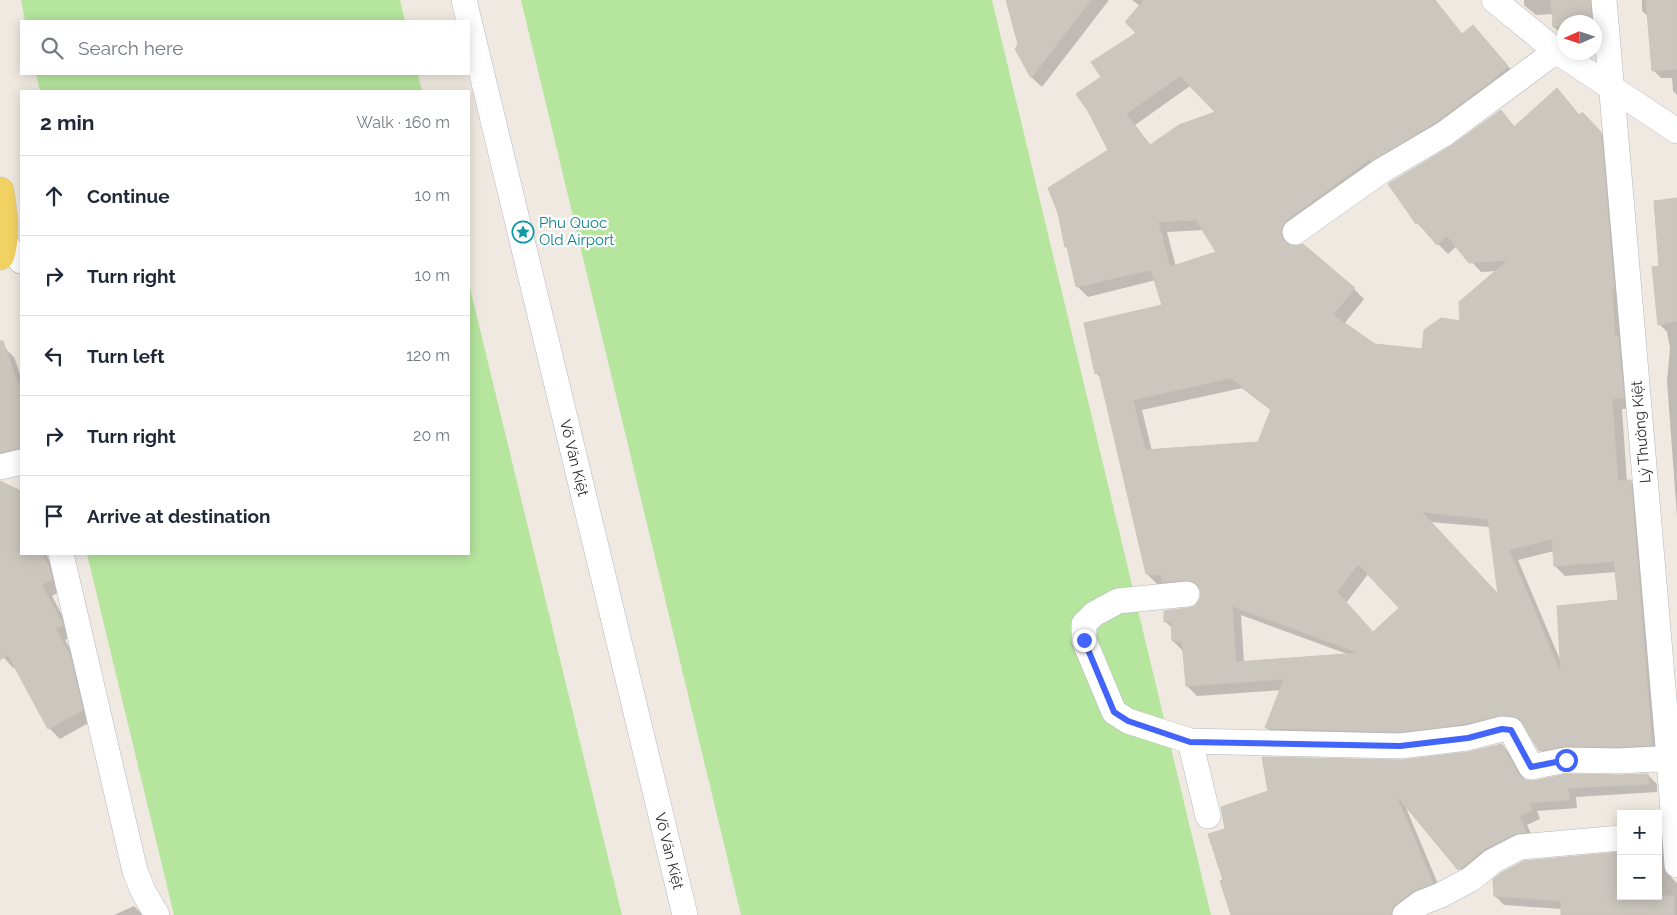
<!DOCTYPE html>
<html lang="en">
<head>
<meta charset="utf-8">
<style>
	:root { --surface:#fff; --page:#f2f2f3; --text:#1f2937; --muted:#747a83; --line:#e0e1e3 }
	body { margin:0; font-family:Raleway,sans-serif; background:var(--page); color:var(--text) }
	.controls { position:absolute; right:15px; bottom:15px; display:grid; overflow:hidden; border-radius:0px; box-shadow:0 2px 12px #0003 }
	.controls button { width:45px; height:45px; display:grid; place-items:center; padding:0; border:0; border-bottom:1px solid var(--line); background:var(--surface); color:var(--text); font:25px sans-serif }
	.compass { position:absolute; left:1557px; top:15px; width:45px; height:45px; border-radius:50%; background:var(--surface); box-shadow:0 2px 12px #0003; rotate:267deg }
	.stop { position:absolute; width:15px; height:15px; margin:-11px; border:4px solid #4264fb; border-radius:50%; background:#fff }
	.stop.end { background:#4264fb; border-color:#fff; box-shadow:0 1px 5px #0008 }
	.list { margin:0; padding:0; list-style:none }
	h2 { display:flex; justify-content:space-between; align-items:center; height:65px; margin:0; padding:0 20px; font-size:21px }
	h2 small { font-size:16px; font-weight:400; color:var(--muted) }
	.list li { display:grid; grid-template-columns:32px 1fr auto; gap:15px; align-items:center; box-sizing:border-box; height:80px; padding:0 20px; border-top:1px solid var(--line) }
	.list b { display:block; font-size:19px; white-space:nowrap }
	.list em { font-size:16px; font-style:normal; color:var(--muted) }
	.icon { flex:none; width:28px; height:28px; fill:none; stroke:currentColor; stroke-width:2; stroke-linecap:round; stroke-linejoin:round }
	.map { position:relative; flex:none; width:1677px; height:915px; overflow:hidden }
	.search { position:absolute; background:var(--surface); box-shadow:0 2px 12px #0003; left:20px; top:20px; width:450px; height:55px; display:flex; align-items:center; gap:12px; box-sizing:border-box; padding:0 18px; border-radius:0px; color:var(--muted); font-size:19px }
	.panel { position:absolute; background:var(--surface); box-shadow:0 2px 12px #0003; left:20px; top:90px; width:450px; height:465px; border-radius:0px }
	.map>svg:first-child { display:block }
	.green { fill:#b6e59e }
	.shadow { fill:#0003; fill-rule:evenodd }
	.building { fill:#cbc7bf; stroke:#cbc5ba; fill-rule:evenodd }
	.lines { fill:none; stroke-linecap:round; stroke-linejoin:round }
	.minor-casing { stroke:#b4b7c1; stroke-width:26 }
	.major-casing { stroke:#c9c9c9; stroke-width:29 }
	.minor { stroke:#fff; stroke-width:25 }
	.major { stroke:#f2d163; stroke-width:28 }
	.route { stroke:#4264fb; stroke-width:6 }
	.labels { text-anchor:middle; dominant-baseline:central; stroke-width:4.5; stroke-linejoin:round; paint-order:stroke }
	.culture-label { font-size:15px; fill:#0d838f; stroke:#fff; text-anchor:start }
	.street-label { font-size:15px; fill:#2e2e2e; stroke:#fff }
</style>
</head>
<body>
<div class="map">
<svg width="1677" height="915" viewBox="0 0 1677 915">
	<rect width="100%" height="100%" fill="#efe9e1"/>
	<!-- green -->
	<path class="green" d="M 21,0 L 400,0 L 405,21 L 25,21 Z
		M 521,0 L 992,0 L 1211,915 L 741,915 Z
		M 36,74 L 418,74 L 422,91 L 40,91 Z
		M 469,284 L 622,915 L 174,915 L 87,554 L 469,554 Z"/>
	<!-- shadow -->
	<path class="shadow" d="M 1007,0 L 1109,0 L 1042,87 L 1032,78 L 1016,49 L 1019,45 Z
		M 1132,0 L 1425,0 L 1442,10 L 1463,35 L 1483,37 L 1517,77 L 1292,236 L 1290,244 L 1291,247 L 1354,289 L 1364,299 L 1344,324 L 1374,346 L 1423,350 L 1462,322 L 1497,271 L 1481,272 L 1457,246 L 1448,254 L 1417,223 L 1452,147 L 1501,111 L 1515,127 L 1567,100 L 1580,116 L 1592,124 L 1610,143 L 1633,408 L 1622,409 L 1627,482 L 1630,481 L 1640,491 L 1662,754 L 1550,760 L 1540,750 L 1526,727 L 1514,724 L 1475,733 L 1277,738 L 1267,728 L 1281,690 L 1197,696 L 1187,686 L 1183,651 L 1173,641 L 1172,628 L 1166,622 L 1196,607 L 1201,600 L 1202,590 L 1157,584 L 1147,574 L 1101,378 L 1096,373 L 1164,306 L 1156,280 L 1088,297 L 1078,287 L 1069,249 L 1066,246 L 1110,151 L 1103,77 L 1137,33 L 1140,6 ZM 1190,86 L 1217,113 L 1151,146 L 1135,125 ZM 1204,230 L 1218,253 L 1176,267 L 1167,232 ZM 1242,388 L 1272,411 L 1259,443 L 1152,451 L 1142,410 ZM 1430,522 L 1490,527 L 1500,597 ZM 1554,551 L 1555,566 L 1565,576 L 1616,572 L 1619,601 L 1561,662 L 1518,560 ZM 1369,573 L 1400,608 L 1373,633 L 1346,603 ZM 1241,615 L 1350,655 L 1244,663 Z
		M 1524,0 L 1599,0 L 1594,22 L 1564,22 L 1564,34 L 1562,34 L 1554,27 L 1554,14 L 1536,15 L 1524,5 Z
		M 1642,0 L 1677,0 L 1677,95 L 1673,91 L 1672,78 L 1661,78 L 1653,70 L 1649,17 L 1642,11 Z
		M 1677,200 L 1677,517 L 1667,381 L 1670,348 L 1667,332 L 1659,324 L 1661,267 Z
		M 4,347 L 14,357 L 21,377 L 21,460 L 9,463 L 0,453 L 0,348 Z
		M 0,482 L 17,491 L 21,490 L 21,554 L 46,554 L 59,579 L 62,590 L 52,596 L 72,634 L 73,636 L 65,640 L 80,667 L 92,721 L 60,739 L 49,728 L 16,667 L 13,668 L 0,653 Z
		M 1502,745 L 1510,754 L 1525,781 L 1534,782 L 1648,775 L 1657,784 L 1657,792 L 1576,797 L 1577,808 L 1537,811 L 1540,819 L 1527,825 L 1534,840 L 1467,877 L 1404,803 L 1441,891 L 1403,915 L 1232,915 L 1402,762 L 1469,754 Z
		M 1660,838 L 1669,847 L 1671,877 L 1677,883 L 1677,915 L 1562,915 L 1562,909 L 1504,905 L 1495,896 L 1658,896 L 1658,839 Z
		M 134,906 L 143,915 L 114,915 Z"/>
	<!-- building -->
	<path class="building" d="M 1006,0 L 1091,0 L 1031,78 L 1015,49 L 1018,44 Z
		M 1144,0 L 1435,0 L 1462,34 L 1473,25 L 1508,66 L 1490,82 L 1436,122 L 1371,161 L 1370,159 L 1287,220 L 1282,226 L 1281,233 L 1284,241 L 1289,245 L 1296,246 L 1303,244 L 1355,288 L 1333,315 L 1375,344 L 1422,349 L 1424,330 L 1441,318 L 1460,321 L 1459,302 L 1508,260 L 1469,263 L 1447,236 L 1437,245 L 1418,223 L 1416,224 L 1388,184 L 1451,146 L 1501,110 L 1514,127 L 1557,88 L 1579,115 L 1582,112 L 1601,132 L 1614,288 L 1612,289 L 1615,336 L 1618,336 L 1624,398 L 1612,399 L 1618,481 L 1631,480 L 1652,745 L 1618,747 L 1566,746 L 1539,751 L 1519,718 L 1504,715 L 1464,724 L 1399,732 L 1265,728 L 1284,679 L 1186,686 L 1182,641 L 1172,641 L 1171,622 L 1164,622 L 1164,611 L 1188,608 L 1195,606 L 1200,599 L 1201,592 L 1198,585 L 1192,581 L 1186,580 L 1162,582 L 1161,575 L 1146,574 L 1099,373 L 1095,374 L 1084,323 L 1162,305 L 1151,270 L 1076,287 L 1067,247 L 1065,247 L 1058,213 L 1048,188 L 1108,150 L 1088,111 L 1076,94 L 1101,77 L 1091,62 L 1136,33 L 1125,22 ZM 1180,76 L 1215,112 L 1179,125 L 1150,145 L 1126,114 ZM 1196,220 L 1216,252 L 1170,267 L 1158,222 ZM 1231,378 L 1271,409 L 1258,442 L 1145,450 L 1133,400 ZM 1422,512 L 1488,519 L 1498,594 ZM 1552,539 L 1554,566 L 1614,561 L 1618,600 L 1557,606 L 1561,674 L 1509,550 ZM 1358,564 L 1399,608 L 1373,632 L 1337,592 ZM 1232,606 L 1359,653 L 1236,662 Z
		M 1551,0 L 1590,0 L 1592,22 L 1564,22 L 1564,26 L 1553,27 Z
		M 1646,0 L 1677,0 L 1677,69 L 1652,71 Z
		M 1677,198 L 1677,321 L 1658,325 L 1652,267 L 1659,266 L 1654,201 Z
		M 0,341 L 3,341 L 21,393 L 21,448 L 0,452 Z
		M 0,481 L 21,491 L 21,554 L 42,554 L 49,567 L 52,579 L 42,585 L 62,623 L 63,625 L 56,629 L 70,655 L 83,710 L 48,729 L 8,655 L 0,660 Z
		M 1502,744 L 1518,774 L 1525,780 L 1534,781 L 1567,774 L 1618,775 L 1648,774 L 1649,784 L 1568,788 L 1569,800 L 1529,803 L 1533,810 L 1519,816 L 1526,832 L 1514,834 L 1486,848 L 1458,870 L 1396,795 L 1433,883 L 1413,891 L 1396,904 L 1392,909 L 1391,915 L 1231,915 L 1220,881 L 1223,880 L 1208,834 L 1225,829 L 1221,807 L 1268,791 L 1262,757 L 1402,760 L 1469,752 Z
		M 1621,852 L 1621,896 L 1674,896 L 1674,915 L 1561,915 L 1561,901 L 1494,896 L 1493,879 L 1501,873 L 1524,861 Z"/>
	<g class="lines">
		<!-- minor casing -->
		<g class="minor-casing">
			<path id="minor" d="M 464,0 L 685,915
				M 1494,0 L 1556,51 L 1677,131
				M 1604,0 L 1669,758 L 1677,865
				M 1295,232 L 1381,171 L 1444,134 L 1556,51
				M 4,243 L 21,261
				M 0,467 L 21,462
				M 61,554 L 135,871 L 143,891 L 157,915
				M 1187,594 L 1118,601 L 1094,614 L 1084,624 L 1084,640 L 1114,712 L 1128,721 L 1190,741 L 1208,816
				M 1190,741 L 1400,746 L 1467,738 L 1502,729 L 1511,730 L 1531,767 L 1566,760 L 1618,761 L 1677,758
				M 1405,915 L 1421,903 L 1441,895 L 1471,879 L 1493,861 L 1520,847 L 1621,838"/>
		</g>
		<!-- major casing -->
		<g class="major-casing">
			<path id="major" d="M 0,191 C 3,213 7,235 0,256"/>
		</g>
		<!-- minor -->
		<use href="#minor" class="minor"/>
		<!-- major -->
		<use href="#major" class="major"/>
	</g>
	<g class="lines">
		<!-- route -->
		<path class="route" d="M 1084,640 L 1114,712 L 1128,721 L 1190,742 L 1400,746 L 1468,738 L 1502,729 L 1511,730 L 1531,767 L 1566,760"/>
	</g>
	<!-- icons -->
	<defs>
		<g id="sight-ring" transform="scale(1.125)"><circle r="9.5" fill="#fff" stroke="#0f9aa8" stroke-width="1.5"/><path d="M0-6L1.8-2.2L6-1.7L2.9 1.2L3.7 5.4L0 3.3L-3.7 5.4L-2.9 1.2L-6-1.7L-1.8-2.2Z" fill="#0f9aa8"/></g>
	</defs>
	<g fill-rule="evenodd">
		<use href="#sight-ring" x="523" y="232"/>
	</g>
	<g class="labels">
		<!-- culture labels -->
		<g class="culture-label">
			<text x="539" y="223">Phu Quoc<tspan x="539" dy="17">Old Airport</tspan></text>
		</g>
		<!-- street labels -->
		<g class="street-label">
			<text transform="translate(1641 432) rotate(-95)">Lý Thường Kiệt</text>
			<text transform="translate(574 458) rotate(76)">Võ Văn Kiệt</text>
			<text transform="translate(669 851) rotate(76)">Võ Văn Kiệt</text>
		</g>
	</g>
</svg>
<div class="controls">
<button>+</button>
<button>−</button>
</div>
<svg class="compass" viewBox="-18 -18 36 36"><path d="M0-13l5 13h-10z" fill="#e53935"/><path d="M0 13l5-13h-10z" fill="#747a83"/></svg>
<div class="stop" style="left:1566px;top:760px"></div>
<div class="stop end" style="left:1084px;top:640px"></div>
<div class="search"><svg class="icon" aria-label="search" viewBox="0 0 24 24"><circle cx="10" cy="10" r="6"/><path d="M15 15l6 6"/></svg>Search here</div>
<section class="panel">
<h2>2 min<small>Walk · 160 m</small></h2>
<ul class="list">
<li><svg class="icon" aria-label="ahead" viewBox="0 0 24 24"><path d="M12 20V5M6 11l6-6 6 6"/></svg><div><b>Continue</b></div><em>10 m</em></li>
<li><svg class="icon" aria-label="right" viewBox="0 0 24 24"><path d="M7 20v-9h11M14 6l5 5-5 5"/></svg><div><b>Turn right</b></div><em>10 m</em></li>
<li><svg class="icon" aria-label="left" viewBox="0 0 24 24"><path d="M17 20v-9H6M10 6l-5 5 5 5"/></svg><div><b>Turn left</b></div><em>120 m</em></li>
<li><svg class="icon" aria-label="right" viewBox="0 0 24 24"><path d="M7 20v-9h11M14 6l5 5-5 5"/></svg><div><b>Turn right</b></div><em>20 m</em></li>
<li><svg class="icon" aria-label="arrive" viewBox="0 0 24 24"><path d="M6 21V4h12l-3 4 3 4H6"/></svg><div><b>Arrive at destination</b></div></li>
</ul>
</section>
</div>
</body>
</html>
